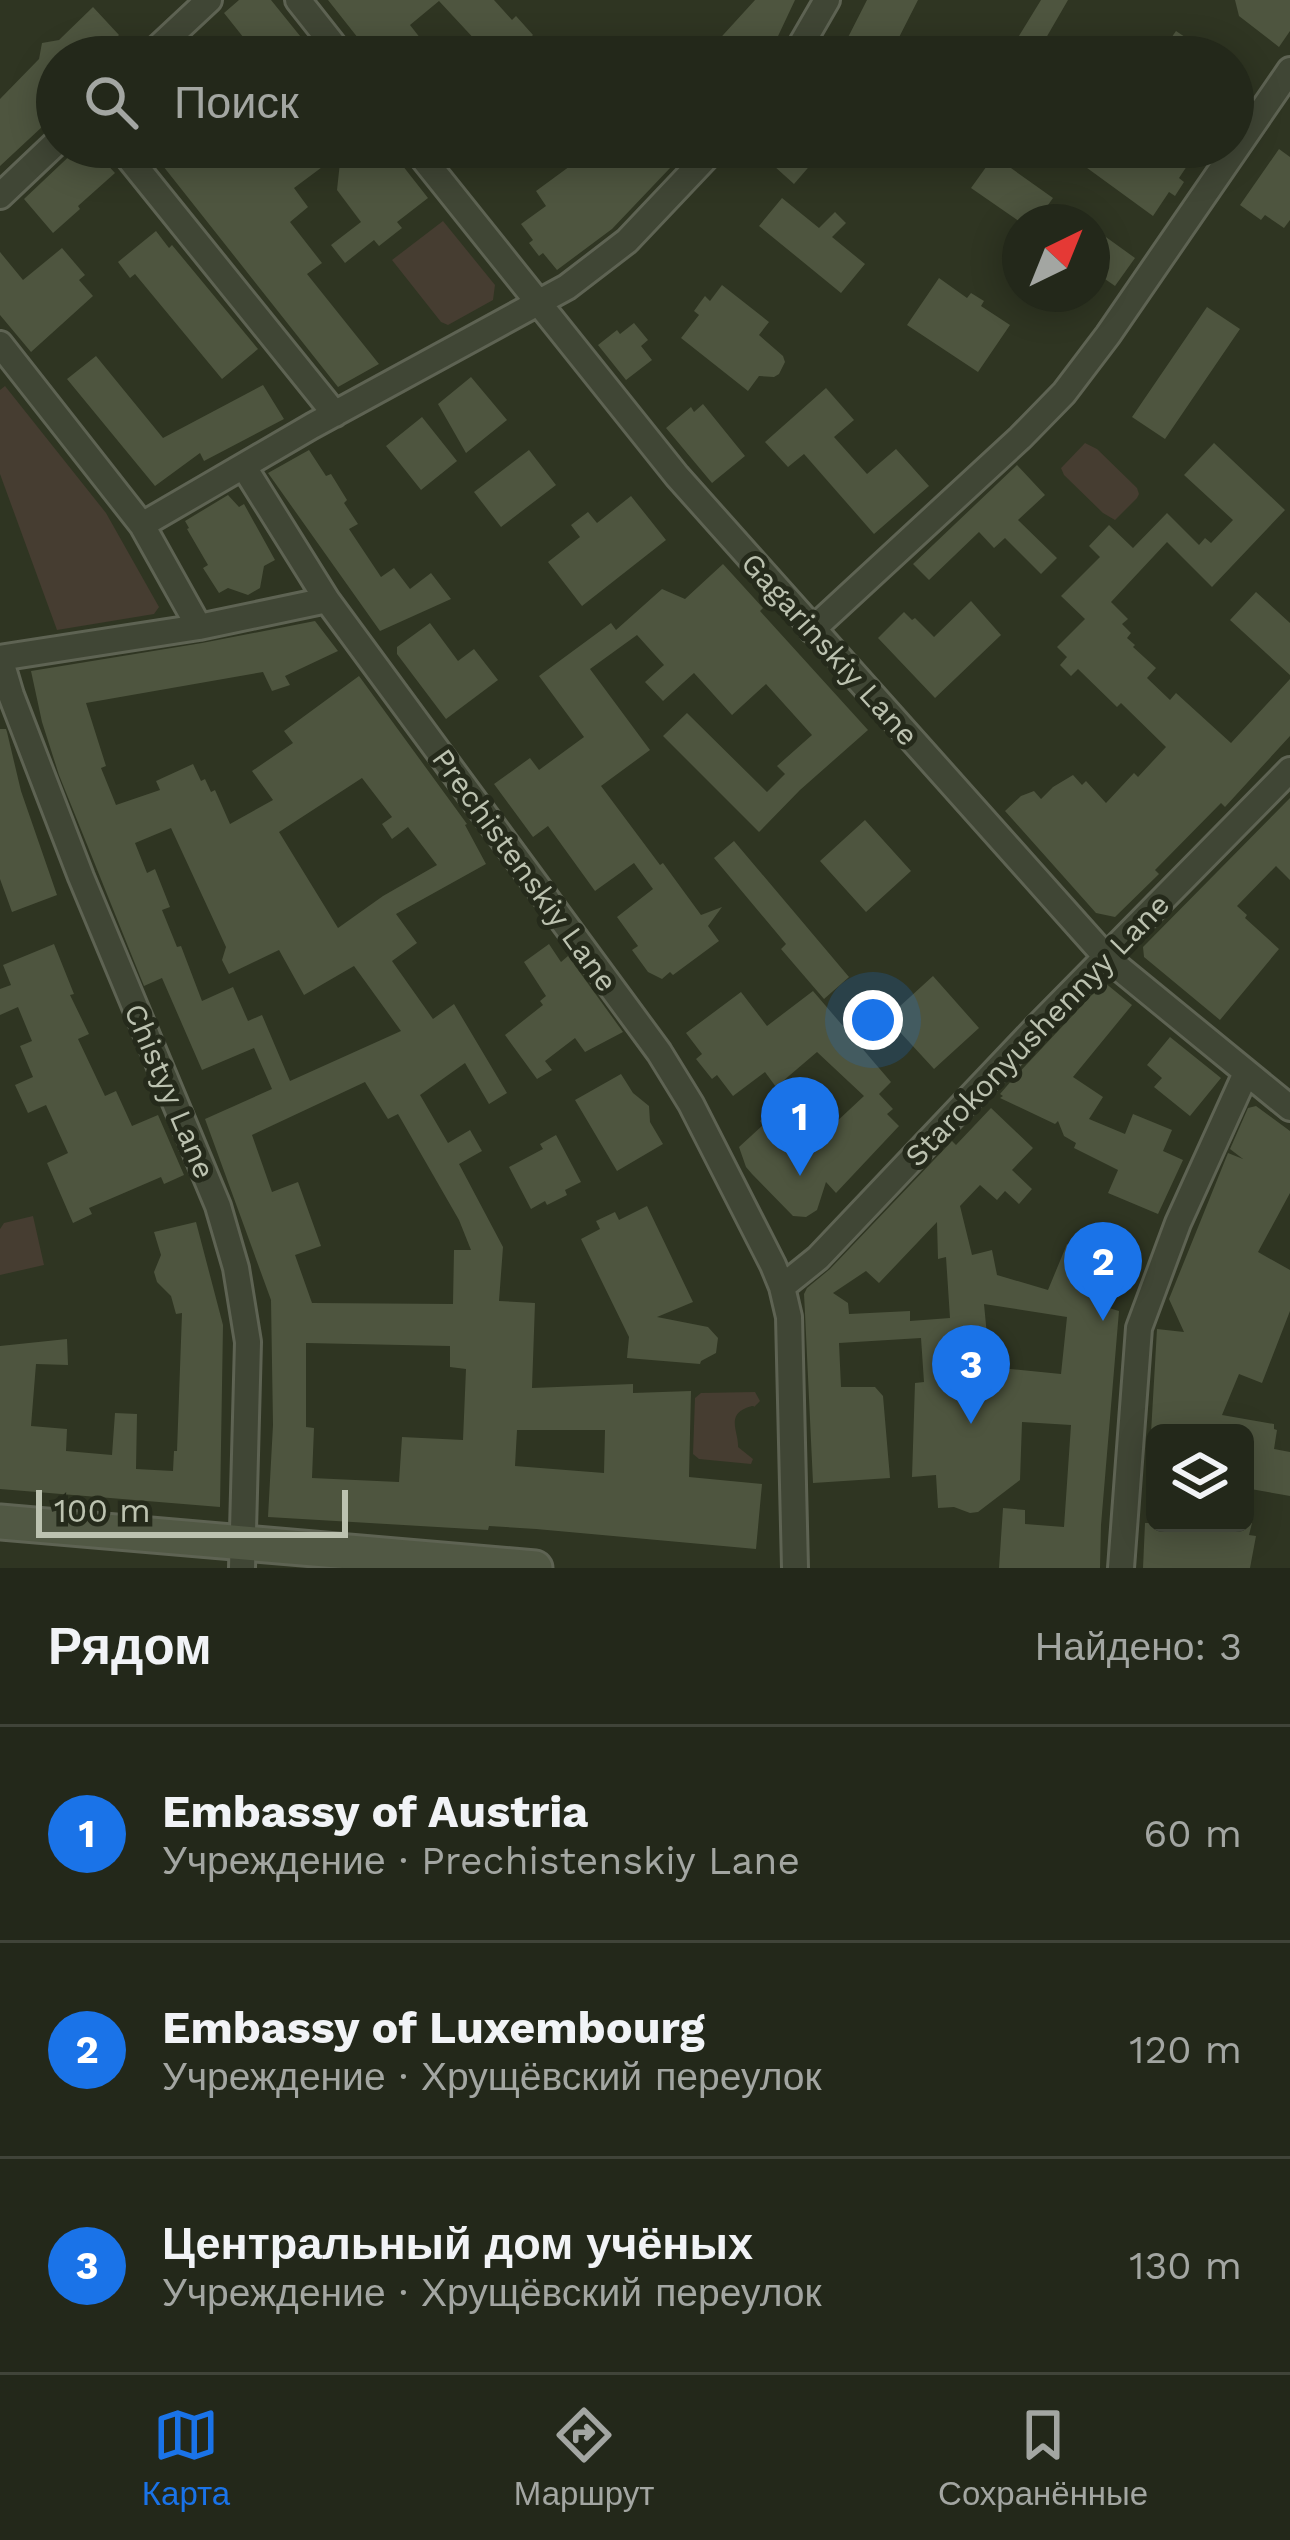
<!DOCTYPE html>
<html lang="ru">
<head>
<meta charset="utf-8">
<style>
	:root { --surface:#23281a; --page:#2f3427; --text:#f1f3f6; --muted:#a3a6a2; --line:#404439; --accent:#1a73e8 }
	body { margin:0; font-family:"Work Sans",sans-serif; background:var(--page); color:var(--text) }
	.controls { position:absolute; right:36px; bottom:36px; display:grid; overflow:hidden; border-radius:18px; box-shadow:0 6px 30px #0003 }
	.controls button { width:108px; height:108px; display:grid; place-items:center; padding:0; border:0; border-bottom:3px solid var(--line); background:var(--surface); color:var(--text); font:60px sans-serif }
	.compass { position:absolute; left:1002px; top:204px; width:108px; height:108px; border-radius:50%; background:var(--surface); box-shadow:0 6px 30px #0003; rotate:43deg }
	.scale { position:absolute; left:36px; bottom:30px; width:312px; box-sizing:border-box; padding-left:12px; border:6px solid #bcc2b0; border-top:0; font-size:33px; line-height:42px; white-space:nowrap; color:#bcc2b0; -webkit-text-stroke:9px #252a1b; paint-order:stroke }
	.you { position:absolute; left:873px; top:1020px; width:42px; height:42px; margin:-30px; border:9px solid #fff; border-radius:50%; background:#1a73e8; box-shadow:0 0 0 18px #1a73e833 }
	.badge { display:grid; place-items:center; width:78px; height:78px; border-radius:50%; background:var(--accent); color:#fff; font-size:39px; font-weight:700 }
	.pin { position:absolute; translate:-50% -99px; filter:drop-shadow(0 3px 6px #0008) }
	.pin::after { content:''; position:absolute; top:63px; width:42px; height:36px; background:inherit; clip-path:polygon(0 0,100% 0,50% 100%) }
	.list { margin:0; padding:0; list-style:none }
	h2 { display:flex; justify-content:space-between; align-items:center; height:156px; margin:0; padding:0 48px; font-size:51px }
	h2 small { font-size:39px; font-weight:400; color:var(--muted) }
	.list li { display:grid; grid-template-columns:78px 1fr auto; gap:36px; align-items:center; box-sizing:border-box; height:216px; padding:0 48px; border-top:3px solid var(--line) }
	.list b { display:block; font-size:45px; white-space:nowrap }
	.list p { margin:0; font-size:39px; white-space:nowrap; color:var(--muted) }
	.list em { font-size:39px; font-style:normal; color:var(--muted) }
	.icon { flex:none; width:66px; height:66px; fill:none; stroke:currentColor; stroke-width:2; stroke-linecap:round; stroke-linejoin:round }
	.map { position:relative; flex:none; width:1290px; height:1568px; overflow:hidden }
	.search { position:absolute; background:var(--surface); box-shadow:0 6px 30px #0003; left:36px; right:36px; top:36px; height:132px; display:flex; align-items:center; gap:30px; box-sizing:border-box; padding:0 42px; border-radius:66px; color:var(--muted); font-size:45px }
	.sheet { height:804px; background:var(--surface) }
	nav { display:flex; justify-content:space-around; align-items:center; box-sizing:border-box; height:168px; border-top:3px solid var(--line); background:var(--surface); font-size:33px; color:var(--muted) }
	nav a { display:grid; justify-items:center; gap:6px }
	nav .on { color:var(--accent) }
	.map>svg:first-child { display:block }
	.green { fill:#463d31 }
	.building { fill:#4e553f; fill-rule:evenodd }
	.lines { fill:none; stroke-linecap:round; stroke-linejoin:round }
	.street-casing { stroke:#5e6353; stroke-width:30 }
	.secondary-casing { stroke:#5e6353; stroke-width:39 }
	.street { stroke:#404635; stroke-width:24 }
	.secondary { stroke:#515844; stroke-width:33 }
	.labels { text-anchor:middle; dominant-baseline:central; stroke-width:10; stroke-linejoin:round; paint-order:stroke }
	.street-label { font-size:30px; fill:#bcc2b0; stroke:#252a1b }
</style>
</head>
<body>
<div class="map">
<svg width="1290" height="1568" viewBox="0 0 1290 1568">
	<rect width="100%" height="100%" fill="#2f3522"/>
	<!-- green -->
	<path class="green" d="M 443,221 L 495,285 L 493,300 L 448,325 L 441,322 L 392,260 Z
		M 5,386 L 106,513 L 159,607 L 154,614 L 57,630 L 0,474 L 0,390 Z
		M 1085,443 L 1097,449 L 1137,488 L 1139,494 L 1137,498 L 1115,520 L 1103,513 L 1064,475 L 1061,468 L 1064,465 Z
		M 33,1216 L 44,1265 L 0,1275 L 0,1229 L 4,1223 Z
		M 755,1392 L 760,1401 C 748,1413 761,1402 746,1408 C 726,1416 739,1433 738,1447 L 753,1459 L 751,1464 L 699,1459 L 693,1454 L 695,1398 L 701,1393 Z"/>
	<!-- building -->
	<path class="building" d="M 239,0 L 271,0 L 317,57 L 259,57 L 224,13 Z
		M 328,0 L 494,0 L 512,20 L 516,16 L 533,35 L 529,39 L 545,57 L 480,57 L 472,48 L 478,43 L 439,1 L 410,25 L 435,57 L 373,57 Z
		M 755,0 L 795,0 L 771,51 L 765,57 L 703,57 Z
		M 867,0 L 918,0 L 889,57 L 838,57 Z
		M 1041,0 L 1068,0 L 1035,57 L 1006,57 Z
		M 1235,0 L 1290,0 L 1290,31 L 1279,47 L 1239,16 Z
		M 93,7 L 119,35 L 105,49 L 113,57 L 57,57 L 57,113 L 0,166 L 0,99 L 39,59 L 42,43 L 59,40 Z
		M 1176,31 L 1215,57 L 1158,57 Z
		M 79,147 L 91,147 L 115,173 L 78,206 L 80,209 L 53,233 L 24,199 Z
		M 148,147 L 388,147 L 428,198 L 397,222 L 402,228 L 379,246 L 374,240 L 345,263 L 331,245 L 361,222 L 337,190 L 341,153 L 294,188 L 308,207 L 290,222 L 322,263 L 307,274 L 379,364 L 338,387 Z
		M 569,147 L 690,147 L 612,229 L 557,270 L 543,253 L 539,256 L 529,243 L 533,240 L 521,224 L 546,206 L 536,191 L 581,158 Z
		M 773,147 L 826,147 L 794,184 L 764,157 Z
		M 1096,147 L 1161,147 L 1187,166 L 1179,178 L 1184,182 L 1175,196 L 1169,192 L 1153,216 L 1083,165 Z
		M 1279,149 L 1290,157 L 1290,220 L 1284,228 L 1265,215 L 1261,220 L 1240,205 Z
		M 994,156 L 1053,198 L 1036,222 L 1020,222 L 971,188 Z
		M 782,198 L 819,228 L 835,212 L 846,223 L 832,237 L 865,264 L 841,293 L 759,226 Z
		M 1092,227 L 1135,258 L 1115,286 L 1092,270 Z
		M 156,231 L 169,248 L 172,245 L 258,349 L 222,379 L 135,274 L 130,278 L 118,262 Z
		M 62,248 L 85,275 L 79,280 L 93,296 L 31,352 L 0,315 L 0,252 L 23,280 Z
		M 939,278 L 967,298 L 971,293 L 984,301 L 981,306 L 1010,325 L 978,372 L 907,325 Z
		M 722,285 L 769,322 L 759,335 L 783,356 L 785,362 L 779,374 L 774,377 L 759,376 L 748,391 L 681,338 L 699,315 L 694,311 L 699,304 L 705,296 L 710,301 Z
		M 1207,307 L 1240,329 L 1165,439 L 1132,417 Z
		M 634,323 L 648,340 L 641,346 L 652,360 L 626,380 L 598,345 L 617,330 L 620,334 Z
		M 96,356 L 163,438 L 263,385 L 284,419 L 204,461 L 200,453 L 155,486 L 67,379 Z
		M 471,377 L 507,420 L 466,453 L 438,404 Z
		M 826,388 L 854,420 L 834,437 L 867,474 L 896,449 L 929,486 L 874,534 L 804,454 L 788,467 L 765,442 Z
		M 703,404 L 745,456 L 712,483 L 666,428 L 691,407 L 694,412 Z
		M 422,417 L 457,461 L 421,490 L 386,446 Z
		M 1214,443 L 1285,510 L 1212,587 L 1167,542 L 1111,602 L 1128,619 L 1122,624 L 1131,633 L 1127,638 L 1135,645 L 1133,647 L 1156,668 L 1147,678 L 1170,700 L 1176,693 L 1231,743 L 1290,679 L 1290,736 L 1225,807 L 1221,803 L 1155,870 L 1159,874 L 1115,917 L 1096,913 L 1005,811 L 1021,796 L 1034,791 L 1041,799 L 1053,787 L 1073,775 L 1082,785 L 1086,781 L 1106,803 L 1134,773 L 1138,777 L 1166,747 L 1121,703 L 1117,707 L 1078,669 L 1071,676 L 1060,665 L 1067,657 L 1057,647 L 1085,619 L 1061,596 L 1100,557 L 1089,546 L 1109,525 L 1133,548 L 1167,513 L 1199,545 L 1205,538 L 1211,543 L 1233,520 L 1184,475 Z
		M 309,450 L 326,476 L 331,474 L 347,500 L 344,503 L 358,524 L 349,529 L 381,577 L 394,568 L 410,589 L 431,573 L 451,599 L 380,631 L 268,473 Z
		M 529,450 L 556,485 L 501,527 L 474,492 Z
		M 1017,465 L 1045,495 L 1018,520 L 1057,558 L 1041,574 L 1005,538 L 994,548 L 979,532 L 929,580 L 913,564 Z
		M 228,495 L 239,507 L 244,504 L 275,560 L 264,566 L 260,588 L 248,595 L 228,588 L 219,593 L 203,568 L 208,565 L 187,529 L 189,528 L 185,521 Z
		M 631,496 L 666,540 L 582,606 L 548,562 L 580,537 L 571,525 L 588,512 L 597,523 Z
		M 723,564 L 763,608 L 760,611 L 868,730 L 800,790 L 759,832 L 663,736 L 687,713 L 767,792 L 785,774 L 777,766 L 812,735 L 766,684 L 732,715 L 694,673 L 663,701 L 645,682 L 664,665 L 637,635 L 590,669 L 650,750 L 601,786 L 660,865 L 663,863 L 701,915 L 722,907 L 708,926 L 719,941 L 673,975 L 670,972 L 662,979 L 648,972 L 632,950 L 638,946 L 617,917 L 653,889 L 634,863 L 595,891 L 548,826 L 533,837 L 494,784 L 530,758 L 539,770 L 584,737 L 539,676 L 611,623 L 616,630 L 662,589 L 685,599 Z
		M 1256,592 L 1290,623 L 1290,675 L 1230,620 Z
		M 971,601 L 1001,635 L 935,698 L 878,638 L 904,612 L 912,620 L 915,618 L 934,637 Z
		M 315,621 L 338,651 L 285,676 L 290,685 L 272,691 L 263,672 L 86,703 L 106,766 L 101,768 L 116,805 L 160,790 L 156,781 L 193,764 L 201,781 L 205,779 L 211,792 L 215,790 L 230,824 L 273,800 L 252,771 L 293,743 L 284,731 L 359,676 L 467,824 L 465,825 L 486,864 L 396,914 L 417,943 L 392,961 L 433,1019 L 454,1004 L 507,1093 L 489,1104 L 465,1063 L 420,1095 L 448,1143 L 470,1130 L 482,1151 L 459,1164 L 503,1247 L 499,1301 L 535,1303 L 532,1388 L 633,1384 L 633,1393 L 691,1391 L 689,1477 L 762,1484 L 756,1549 L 536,1529 L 489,1526 L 488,1530 L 268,1517 L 273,1425 L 271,1300 L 205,1119 L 272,1089 L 254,1048 L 202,1070 L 162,978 L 144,986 L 59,775 L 42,722 L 31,671 L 202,643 ZM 362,778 L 392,817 L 382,824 L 392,839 L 408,827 L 437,865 L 383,896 L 338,928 L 279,832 ZM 171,828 L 226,947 L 222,960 L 229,974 L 279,950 L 304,995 L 354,966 L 401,1031 L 290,1081 L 262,1015 L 248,1021 L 233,987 L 202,1001 L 181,946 L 177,947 L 162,910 L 170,907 L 155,869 L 147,873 L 135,843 ZM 365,1082 L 388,1119 L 398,1114 L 459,1220 L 471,1250 L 454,1250 L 453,1304 L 312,1303 L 295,1255 L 321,1246 L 298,1182 L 272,1192 L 252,1135 ZM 306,1343 L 450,1346 L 450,1367 L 466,1369 L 463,1440 L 402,1437 L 399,1482 L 312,1478 L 314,1428 L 306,1427 ZM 517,1430 L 605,1430 L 604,1473 L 515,1466 Z
		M 430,623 L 458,661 L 474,649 L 498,680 L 446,719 L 397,654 L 397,647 Z
		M 0,729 L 6,729 L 7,732 L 21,791 L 57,895 L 12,912 L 0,879 Z
		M 1290,798 L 1290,880 L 1276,866 L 1237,906 L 1247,915 L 1245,918 L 1279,949 L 1220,1020 L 1144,957 L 1143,947 Z
		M 865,820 L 911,871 L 866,912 L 820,861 Z
		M 734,841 L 849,977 L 824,999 L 781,949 L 786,944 L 714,858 Z
		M 54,944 L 74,994 L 70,995 L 89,1034 L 78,1039 L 105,1096 L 116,1091 L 132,1126 L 158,1115 L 184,1175 L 164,1184 L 161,1177 L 89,1208 L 92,1214 L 73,1223 L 47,1163 L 68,1153 L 46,1105 L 28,1113 L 15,1085 L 33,1077 L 20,1046 L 32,1041 L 18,1007 L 0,1015 L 0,989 L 11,985 L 3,965 Z
		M 549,944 L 561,962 L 568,956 L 623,1032 L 585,1052 L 575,1038 L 545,1061 L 552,1070 L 537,1079 L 505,1035 L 543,1005 L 540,1001 L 546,996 L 524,962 Z
		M 933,976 L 979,1028 L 934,1069 L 887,1018 Z
		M 1104,982 L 1132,1005 L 1073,1077 L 1103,1097 L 1089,1119 L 1125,1134 L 1133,1114 L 1172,1130 L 1163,1151 L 1183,1160 L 1158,1214 L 1108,1193 L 1118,1170 L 1074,1148 L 1076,1143 L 1064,1136 L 1058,1121 L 1055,1124 L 1000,1098 L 1003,1096 L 1000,1094 L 1012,1080 Z
		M 813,991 L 891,1082 L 879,1094 L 893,1109 L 887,1114 L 899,1126 L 836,1193 L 826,1182 L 817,1210 L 806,1217 L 793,1216 L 752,1174 L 746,1167 L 739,1147 L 763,1125 L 760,1121 L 792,1088 L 814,1112 L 818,1139 L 864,1096 L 817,1052 L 776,1087 L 765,1072 L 733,1096 L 717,1075 L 712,1079 L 696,1059 L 702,1054 L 686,1033 L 741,992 L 767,1026 Z
		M 1170,1037 L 1221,1078 L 1190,1116 L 1154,1087 L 1162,1078 L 1147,1065 Z
		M 621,1074 L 633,1093 L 649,1106 L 650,1122 L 663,1144 L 617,1171 L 575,1100 Z
		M 1256,1106 L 1290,1131 L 1290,1193 L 1258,1252 L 1290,1270 L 1290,1311 L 1262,1383 L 1239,1374 L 1222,1415 L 1274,1424 L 1274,1429 L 1277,1430 L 1274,1449 L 1290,1452 L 1290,1496 L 1245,1488 L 1245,1433 L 1151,1433 L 1157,1329 L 1184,1332 L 1169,1299 L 1228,1153 L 1243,1159 L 1230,1149 L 1248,1108 Z
		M 991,1108 L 1033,1148 L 1012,1170 L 1032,1189 L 1019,1204 L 1005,1191 L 997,1200 L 980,1185 L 960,1206 L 972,1255 L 992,1250 L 997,1275 L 1048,1290 L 1067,1244 L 1116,1264 L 1099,1305 L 1119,1311 L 1101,1525 L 1100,1568 L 999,1568 L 1003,1508 L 1025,1510 L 1025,1524 L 1064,1527 L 1071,1425 L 1022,1422 L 1020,1480 L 978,1512 L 970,1513 L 954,1507 L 938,1508 L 936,1475 L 912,1477 L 915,1383 L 924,1382 L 921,1338 L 839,1343 L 841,1387 L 875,1387 L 883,1396 L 890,1478 L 813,1483 L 805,1313 L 804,1294 L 807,1288 L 830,1269 L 952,1141 L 956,1145 ZM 937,1222 L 938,1259 L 946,1257 L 950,1318 L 910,1321 L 910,1311 L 849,1314 L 848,1303 L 833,1293 L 866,1271 L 879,1283 ZM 984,1304 L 1067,1317 L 1061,1374 L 990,1367 Z
		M 556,1135 L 581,1182 L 565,1190 L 567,1195 L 547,1205 L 545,1201 L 531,1209 L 509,1167 L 543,1149 L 540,1144 Z
		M 647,1206 L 693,1302 L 657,1317 L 708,1327 L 718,1338 L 716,1353 L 701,1361 L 700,1364 L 627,1358 L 629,1337 L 581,1239 L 600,1229 L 596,1221 L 615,1212 L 619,1220 Z
		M 196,1222 L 223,1325 L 220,1507 L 0,1489 L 0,1346 L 67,1339 L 68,1365 L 36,1364 L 31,1426 L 67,1429 L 66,1451 L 112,1455 L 115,1413 L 137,1414 L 136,1469 L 173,1471 L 174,1451 L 177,1451 L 182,1313 L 176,1314 L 171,1296 L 157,1282 L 154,1272 L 161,1255 L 154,1232 Z
		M 1145,1523 L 1252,1523 L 1249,1535 L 1256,1536 L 1250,1568 L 1143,1568 Z"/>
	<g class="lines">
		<!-- street casing -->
		<g class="street-casing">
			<path id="street" d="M 298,0 L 343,57
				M 148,57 L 209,0
				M 794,57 L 827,0
				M 120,147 L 335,414
				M 414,147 L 677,476 L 1107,958 L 1290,1108
				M 0,196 L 57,142
				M 0,344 L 142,525 L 199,627
				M 244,467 L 327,600 L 659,1052 L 691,1104 L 773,1265 L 782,1287 L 789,1317 L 795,1568
				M 142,525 L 312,426 L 567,287 L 627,241 L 716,147
				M 812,630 L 1020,438 L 1064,393 L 1108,335 L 1290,70
				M 782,1287 L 818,1258 L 1039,1025 L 1290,770
				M 242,1568 L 248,1342 L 236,1268 L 218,1206 L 81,877 L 11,695 L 0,658 L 199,627 L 327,600
				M 1121,1568 L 1139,1328 L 1178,1223 L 1246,1073"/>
		</g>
		<!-- secondary casing -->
		<g class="secondary-casing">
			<path id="secondary" d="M 0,1522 L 535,1568"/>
		</g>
		<!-- street -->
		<use href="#street" class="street"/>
		<!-- secondary -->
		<use href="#secondary" class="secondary"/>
	</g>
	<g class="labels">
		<!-- street labels -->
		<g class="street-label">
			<text transform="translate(830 649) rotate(48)">Gagarinskiy Lane</text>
			<text transform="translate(525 870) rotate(54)">Prechistenskiy Lane</text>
			<text transform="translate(1037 1030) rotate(-46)">Starokonyushennyy Lane</text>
			<text transform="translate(170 1091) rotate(67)">Chistyy Lane</text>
		</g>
	</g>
</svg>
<div class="controls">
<button><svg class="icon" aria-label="layers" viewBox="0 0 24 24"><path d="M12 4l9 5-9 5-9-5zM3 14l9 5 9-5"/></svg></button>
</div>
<svg class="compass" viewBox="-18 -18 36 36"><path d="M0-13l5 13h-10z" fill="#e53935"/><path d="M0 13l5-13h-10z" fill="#a3a6a2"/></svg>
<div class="scale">100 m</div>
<div class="you"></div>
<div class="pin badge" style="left:800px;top:1176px">1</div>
<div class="pin badge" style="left:1103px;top:1321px">2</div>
<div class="pin badge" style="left:971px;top:1424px">3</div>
<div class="search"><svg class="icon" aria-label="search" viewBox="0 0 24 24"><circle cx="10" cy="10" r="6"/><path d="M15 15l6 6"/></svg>Поиск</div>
</div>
<section class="sheet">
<h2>Рядом<small>Найдено: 3</small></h2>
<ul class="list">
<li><span class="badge">1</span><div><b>Embassy of Austria</b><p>Учреждение · Prechistenskiy Lane</p></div><em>60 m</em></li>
<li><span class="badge">2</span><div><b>Embassy of Luxembourg</b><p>Учреждение · Хрущёвский переулок</p></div><em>120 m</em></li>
<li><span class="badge">3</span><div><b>Центральный дом учёных</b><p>Учреждение · Хрущёвский переулок</p></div><em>130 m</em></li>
</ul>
</section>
<nav>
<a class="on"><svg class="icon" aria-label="map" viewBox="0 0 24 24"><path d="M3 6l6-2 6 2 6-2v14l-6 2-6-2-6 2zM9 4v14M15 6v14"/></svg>Карта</a>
<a><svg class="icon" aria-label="directions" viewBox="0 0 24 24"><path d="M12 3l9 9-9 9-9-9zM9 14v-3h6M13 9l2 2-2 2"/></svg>Маршрут</a>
<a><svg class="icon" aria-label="saved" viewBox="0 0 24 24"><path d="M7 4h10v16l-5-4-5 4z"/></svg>Сохранённые</a>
</nav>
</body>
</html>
